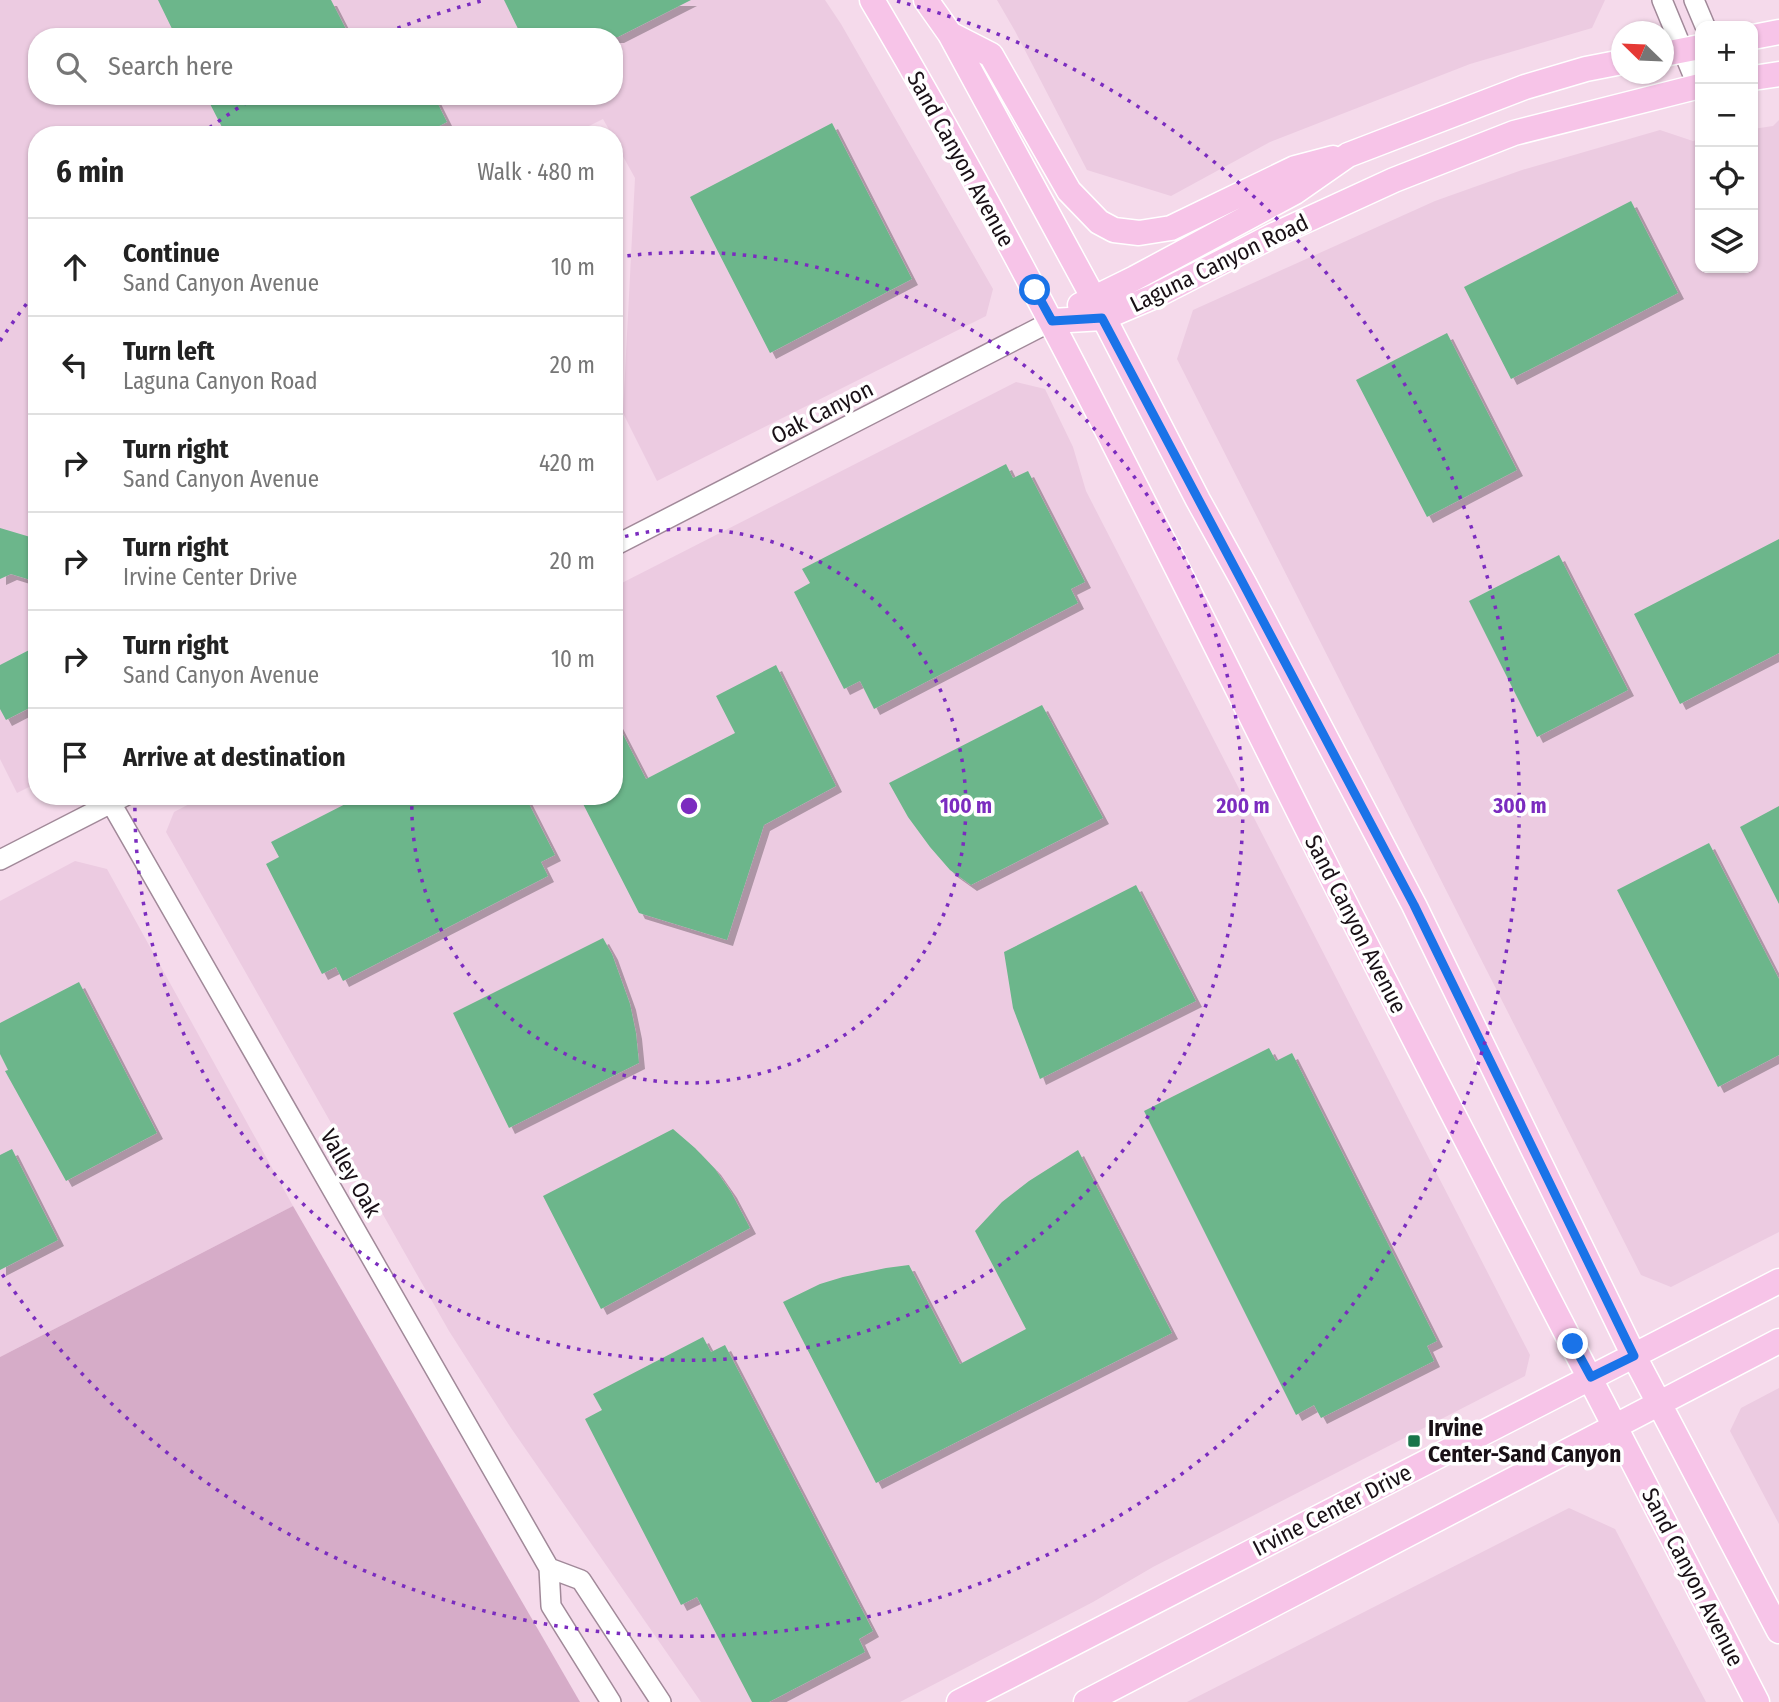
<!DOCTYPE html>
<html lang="en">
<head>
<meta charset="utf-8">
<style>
	:root { --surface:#fff; --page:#f2f2f2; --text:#222; --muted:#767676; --line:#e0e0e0 }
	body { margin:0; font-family:"Fira Sans Condensed",sans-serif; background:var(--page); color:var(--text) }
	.controls { position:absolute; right:21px; top:21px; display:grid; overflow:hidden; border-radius:14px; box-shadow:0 2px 5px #0004 }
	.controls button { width:63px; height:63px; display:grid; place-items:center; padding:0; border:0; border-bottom:2px solid var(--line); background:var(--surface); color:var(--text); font:35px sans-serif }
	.compass { position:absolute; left:1611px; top:21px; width:63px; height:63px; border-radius:50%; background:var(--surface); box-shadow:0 2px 5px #0004; rotate:293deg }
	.stop { position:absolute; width:21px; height:21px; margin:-16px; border:5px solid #1a73e8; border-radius:50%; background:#fff }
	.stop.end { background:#1a73e8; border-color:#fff; box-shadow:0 2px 7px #0008 }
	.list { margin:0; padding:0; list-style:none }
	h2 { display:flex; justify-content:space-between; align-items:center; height:91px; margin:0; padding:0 28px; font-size:30px }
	h2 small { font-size:23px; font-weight:400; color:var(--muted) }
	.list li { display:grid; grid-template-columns:46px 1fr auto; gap:21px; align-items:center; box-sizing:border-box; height:98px; padding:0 28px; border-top:2px solid var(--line) }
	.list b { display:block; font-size:26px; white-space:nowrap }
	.list p { margin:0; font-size:23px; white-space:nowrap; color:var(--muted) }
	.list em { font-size:23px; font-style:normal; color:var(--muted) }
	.icon { flex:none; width:38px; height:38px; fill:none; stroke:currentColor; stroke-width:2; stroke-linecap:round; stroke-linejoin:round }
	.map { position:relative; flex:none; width:1779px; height:1702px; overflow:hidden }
	.search { position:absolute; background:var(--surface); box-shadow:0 2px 5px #0004; left:28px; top:28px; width:595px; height:77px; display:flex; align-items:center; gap:18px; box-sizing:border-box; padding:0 24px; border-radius:28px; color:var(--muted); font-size:26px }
	.panel { position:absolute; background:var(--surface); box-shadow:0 2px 5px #0004; left:28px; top:126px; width:595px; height:679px; border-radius:28px }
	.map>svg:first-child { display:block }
	.built { fill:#eccbe1; fill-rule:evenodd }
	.green { fill:#d6acc8 }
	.building { fill:#6cb68b; filter:url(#shadow) }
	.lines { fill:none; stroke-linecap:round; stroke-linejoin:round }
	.minor-casing { stroke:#a18999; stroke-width:22 }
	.major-casing { stroke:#fff; stroke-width:27 }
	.minor { stroke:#fff; stroke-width:19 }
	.major { stroke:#f7c4e8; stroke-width:24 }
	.route { stroke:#1a73e8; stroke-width:9 }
	.ring { fill:none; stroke:#7b2cbf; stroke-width:3.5; stroke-dasharray:3.5 7 }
	.poi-dot { fill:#19754a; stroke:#fff; stroke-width:2.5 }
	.labels { text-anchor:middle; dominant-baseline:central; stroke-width:7; stroke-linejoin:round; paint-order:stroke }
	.street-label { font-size:23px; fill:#191016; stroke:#fff }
	.poi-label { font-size:23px; font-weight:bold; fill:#191016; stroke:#fff; text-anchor:start }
	.centre { fill:#7b2cbf; stroke:#fff; stroke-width:3.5 }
	.ring-label { font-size:21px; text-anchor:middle; font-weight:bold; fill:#7b2cbf; stroke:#fff; stroke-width:7; stroke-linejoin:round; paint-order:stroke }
</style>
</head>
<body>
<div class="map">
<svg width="1779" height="1702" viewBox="0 0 1779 1702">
	<defs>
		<filter id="shadow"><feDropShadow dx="6" dy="6" stdDeviation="0" flood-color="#0004"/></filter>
	</defs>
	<rect width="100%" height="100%" fill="#f5daeb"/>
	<!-- built -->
	<path class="built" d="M 0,0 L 825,0 L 841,24 L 993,289 L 986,316 L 657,481 L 623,413 L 635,178 L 614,140 L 614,135 L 612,135 L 603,119 L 571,135 L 37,135 L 37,783 L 17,793 L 0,759 ZM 37,37 L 614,37 L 614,96 L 37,96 Z
		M 997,0 L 1605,0 L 1592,28 L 1470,64 L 1270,142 L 1171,196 L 1087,170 L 1015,31 Z
		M 1779,120 L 1779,1232 L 1671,1287 L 1641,1275 L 1177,359 L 1193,310 L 1435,201 L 1522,170 L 1660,130 L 1693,141 L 1700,139 L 1700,268 L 1753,268 L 1753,129 L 1773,126 Z
		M 1016,382 L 1045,389 L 1073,447 L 1086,491 L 1530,1355 L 1525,1376 L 1153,1567 L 1093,1602 L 900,1702 L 701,1702 L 511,1428 L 449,1331 L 166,832 L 174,812 L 205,796 L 614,796 L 614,587 Z
		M 75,861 L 107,869 L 293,1206 L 0,1357 L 0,901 Z
		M 1779,1388 L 1779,1524 L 1730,1431 L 1741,1408 Z
		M 1569,1508 L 1615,1529 L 1706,1702 L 1187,1702 Z"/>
	<!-- green -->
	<path class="green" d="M 293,1206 L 580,1702 L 0,1702 L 0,1357 Z"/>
	<!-- building -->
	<path class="building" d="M 158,0 L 331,0 L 350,37 L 176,37 Z
		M 504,0 L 691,0 L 618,37 L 522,37 Z
		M 206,96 L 434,96 L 447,122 L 422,135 L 226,135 Z
		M 832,123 L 912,279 L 770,353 L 690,197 Z
		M 1631,201 L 1678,293 L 1511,379 L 1464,287 Z
		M 1447,333 L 1517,470 L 1427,517 L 1356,380 Z
		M 1006,464 L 1013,478 L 1028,471 L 1085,582 L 1071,589 L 1078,603 L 874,709 L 860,681 L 844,689 L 794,592 L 810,583 L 802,569 Z
		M 0,528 L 37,539 L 37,582 L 11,574 L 0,579 Z
		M 1779,539 L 1779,653 L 1680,704 L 1634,614 Z
		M 1559,555 L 1628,690 L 1537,737 L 1469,601 Z
		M 37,646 L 37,704 L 6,720 L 0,709 L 0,665 Z
		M 776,665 L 836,786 L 764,825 L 727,940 L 639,913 L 579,796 L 614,796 L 614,717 L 646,779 L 735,733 L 716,696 Z
		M 1042,705 L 1103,818 L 971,885 L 950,870 L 930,847 L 908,817 L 889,783 Z
		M 361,796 L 525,796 L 555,855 L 541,862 L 548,876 L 343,981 L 336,967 L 322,974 L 266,864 L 279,857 L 271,842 Z
		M 1779,806 L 1779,904 L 1740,827 Z
		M 1709,843 L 1779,979 L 1779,1055 L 1718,1087 L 1617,890 Z
		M 1136,885 L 1196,1001 L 1040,1079 L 1013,1008 L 1004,952 Z
		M 603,938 L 612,954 L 630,1004 L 636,1033 L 639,1063 L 509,1128 L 453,1013 Z
		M 79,982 L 157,1133 L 66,1181 L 5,1071 L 8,1070 L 0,1054 L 0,1023 Z
		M 1269,1048 L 1276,1061 L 1292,1053 L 1437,1341 L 1427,1346 L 1434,1361 L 1321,1418 L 1314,1405 L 1296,1415 L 1144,1111 Z
		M 673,1129 L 695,1148 L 715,1169 L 731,1192 L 750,1228 L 601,1309 L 543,1196 Z
		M 12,1149 L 58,1240 L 0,1270 L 0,1155 Z
		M 1078,1150 L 1172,1333 L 876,1483 L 783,1302 L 820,1284 L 843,1277 L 886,1268 L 909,1265 L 960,1364 L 1026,1329 L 975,1231 L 1002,1202 L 1029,1181 Z
		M 703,1337 L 711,1352 L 725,1345 L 873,1631 L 859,1639 L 865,1652 L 769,1702 L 752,1702 L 697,1597 L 681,1605 L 585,1419 L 602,1410 L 593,1394 Z"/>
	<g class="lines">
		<!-- minor casing -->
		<g class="minor-casing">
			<path id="minor" d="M 1662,0 L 1698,87
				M 1694,0 L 1705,26
				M 614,546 L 1052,321
				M 111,803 L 549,1568 L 551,1606 L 611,1702
				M 0,860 L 125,796
				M 549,1568 L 581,1580 L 661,1702"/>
		</g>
		<!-- major casing -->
		<g class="major-casing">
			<path id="major" d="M 872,0 C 1033,271 1170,555 1311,836 C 1457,1126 1609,1413 1757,1702
				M 926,0 L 950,34 L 1093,297 L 1198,500 L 1244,583 L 1414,905 L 1634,1356 L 1779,1631
				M 950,34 L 991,55 L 1069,191 L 1099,222 L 1114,230 L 1139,233 L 1171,228 L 1295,168 L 1333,158
				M 1753,37 L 1779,32
				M 1664,54 L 1700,47
				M 1753,78 L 1779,74
				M 1080,305 L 1135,278 L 1295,192 L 1348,155 L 1525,87 L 1586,69 L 1622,62
				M 1052,321 L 1103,318 L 1155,296 L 1274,235 L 1394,180 L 1514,133 L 1700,86
				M 959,1702 L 1779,1281
				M 1086,1702 L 1779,1341"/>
		</g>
		<!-- minor -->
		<use href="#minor" class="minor"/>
		<!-- major -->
		<use href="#major" class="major"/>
	</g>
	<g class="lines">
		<!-- route -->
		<path class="route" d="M 1035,290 L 1052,321 L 1102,318 L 1414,905 L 1634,1356 L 1591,1377 L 1573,1344"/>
	</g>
	<!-- distance rings -->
	<g class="ring">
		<path d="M615 539A277 277 0 1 1 412 796"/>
		<path d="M617 257A554 554 0 1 1 135 796"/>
		<path d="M0 341A831 831 0 0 1 34 294M201 134A831 831 0 0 1 255 97M378 36A831 831 0 0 1 481 1M897 1A831 831 0 1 1 0 1271"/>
	</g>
	<!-- markers -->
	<rect class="poi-dot" x="1407" y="1434" width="14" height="14" rx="3.5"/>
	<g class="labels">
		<!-- street labels -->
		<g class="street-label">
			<text transform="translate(961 159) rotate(61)">Sand Canyon Avenue</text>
			<text transform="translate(1219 263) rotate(-26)">Laguna Canyon Road</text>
			<text transform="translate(822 412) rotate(-27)">Oak Canyon</text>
			<text transform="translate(1356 924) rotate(63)">Sand Canyon Avenue</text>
			<text transform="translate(351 1173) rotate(60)">Valley Oak</text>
			<text transform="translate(1332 1510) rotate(-27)">Irvine Center Drive</text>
			<text transform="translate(1693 1577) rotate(63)">Sand Canyon Avenue</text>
		</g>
		<!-- poi labels -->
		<g class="poi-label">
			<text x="1428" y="1428">Irvine<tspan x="1428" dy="26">Center-Sand Canyon</tspan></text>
		</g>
	</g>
	<circle cx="689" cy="806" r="10" class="centre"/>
	<g class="ring-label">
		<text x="966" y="813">100 m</text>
		<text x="1243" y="813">200 m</text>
		<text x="1520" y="813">300 m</text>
	</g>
</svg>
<div class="controls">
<button>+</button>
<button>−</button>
<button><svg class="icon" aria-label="locate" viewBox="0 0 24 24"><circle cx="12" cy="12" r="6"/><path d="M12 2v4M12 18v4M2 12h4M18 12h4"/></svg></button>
<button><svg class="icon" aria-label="layers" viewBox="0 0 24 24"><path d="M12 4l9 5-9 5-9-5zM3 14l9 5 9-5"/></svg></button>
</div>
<svg class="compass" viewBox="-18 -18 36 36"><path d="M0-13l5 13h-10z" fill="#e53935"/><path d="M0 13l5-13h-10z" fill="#767676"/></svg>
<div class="stop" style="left:1035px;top:290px"></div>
<div class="stop end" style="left:1573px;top:1344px"></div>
<div class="search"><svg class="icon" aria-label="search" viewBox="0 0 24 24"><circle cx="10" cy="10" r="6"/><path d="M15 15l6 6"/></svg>Search here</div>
<section class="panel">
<h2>6 min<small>Walk · 480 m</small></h2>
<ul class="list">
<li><svg class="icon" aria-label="ahead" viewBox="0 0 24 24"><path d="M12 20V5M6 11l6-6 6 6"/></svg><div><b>Continue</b><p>Sand Canyon Avenue</p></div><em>10 m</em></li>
<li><svg class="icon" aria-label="left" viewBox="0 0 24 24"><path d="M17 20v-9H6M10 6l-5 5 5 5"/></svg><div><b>Turn left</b><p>Laguna Canyon Road</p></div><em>20 m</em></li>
<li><svg class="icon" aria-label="right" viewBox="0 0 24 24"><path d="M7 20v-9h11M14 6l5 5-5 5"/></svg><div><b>Turn right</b><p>Sand Canyon Avenue</p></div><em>420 m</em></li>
<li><svg class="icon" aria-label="right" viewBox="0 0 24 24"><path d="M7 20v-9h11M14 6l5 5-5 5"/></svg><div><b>Turn right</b><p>Irvine Center Drive</p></div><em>20 m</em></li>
<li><svg class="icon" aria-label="right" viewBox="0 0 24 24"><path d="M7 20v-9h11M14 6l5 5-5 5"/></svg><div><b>Turn right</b><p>Sand Canyon Avenue</p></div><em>10 m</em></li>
<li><svg class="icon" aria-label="arrive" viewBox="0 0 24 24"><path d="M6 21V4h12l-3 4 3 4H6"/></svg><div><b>Arrive at destination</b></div></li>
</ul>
</section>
</div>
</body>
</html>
